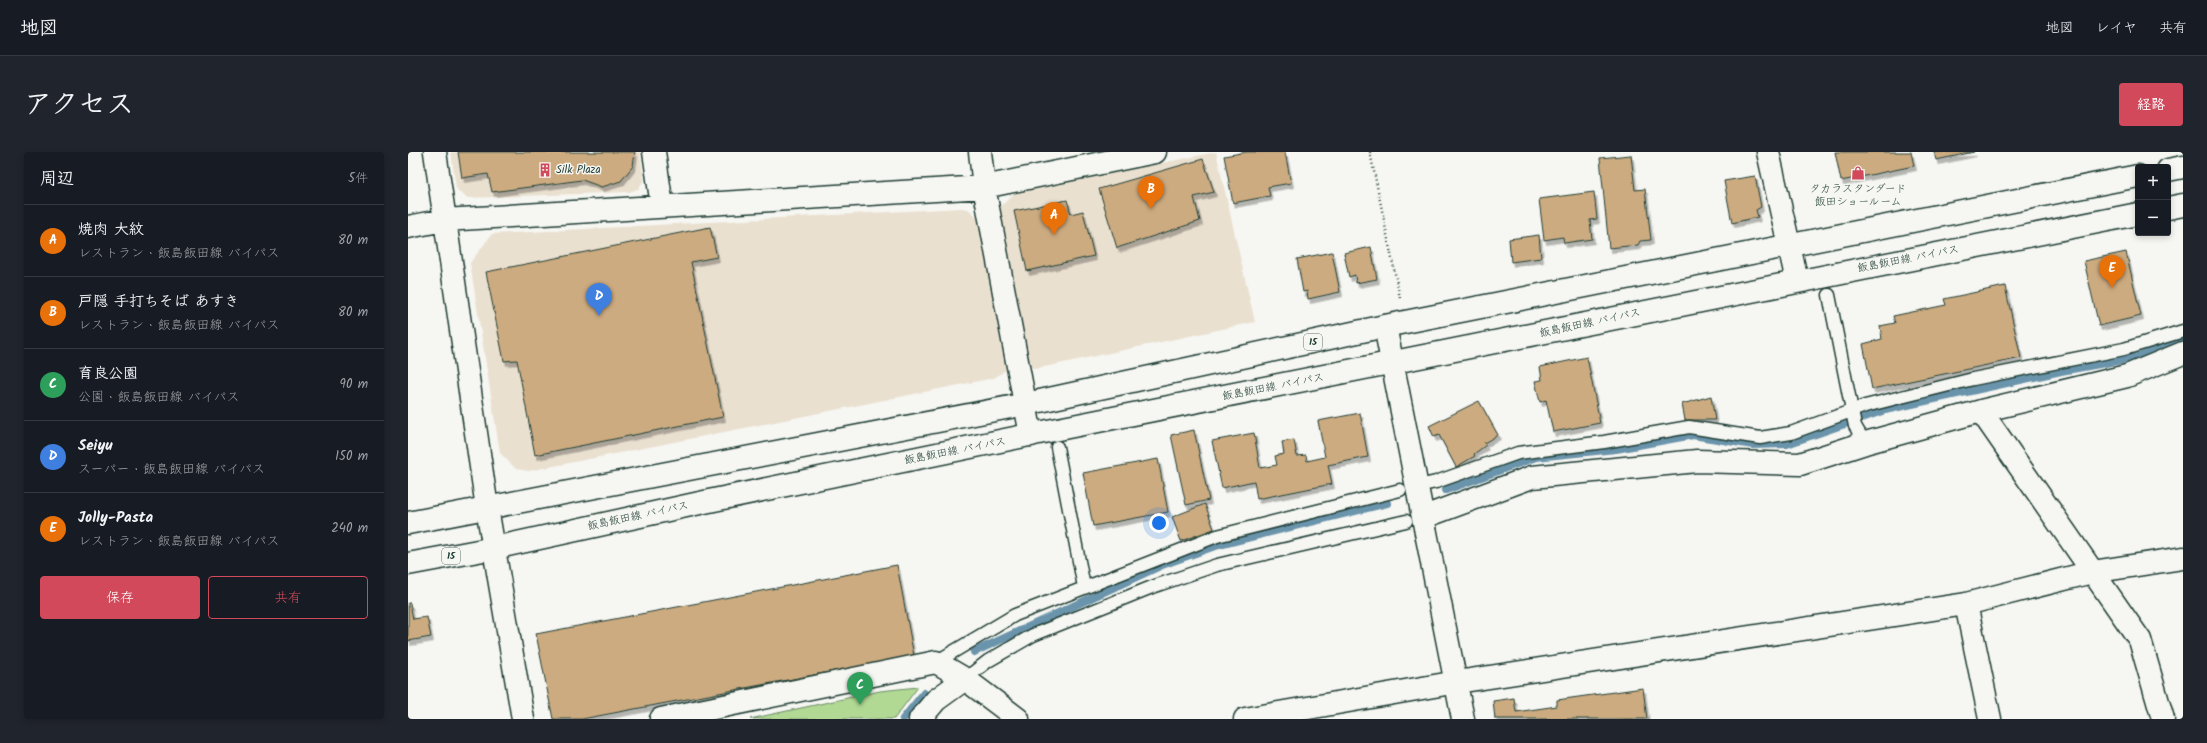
<!DOCTYPE html>
<html lang="ja">
<head>
<meta charset="utf-8">
<style>
	:root { --surface:#171b24; --page:#20242c; --text:#f1f3f6; --muted:#9ea1a6; --line:#363941; --accent:#d1495b }
	body { margin:0; font-family:Kalam,"Klee One",sans-serif; background:var(--page); color:var(--text) }
	.controls { position:absolute; right:12px; top:12px; display:grid; overflow:hidden; border-radius:4px; box-shadow:0 2px 6px #0003 }
	.controls button { width:36px; height:36px; display:grid; place-items:center; padding:0; border:0; border-bottom:1px solid var(--line); background:var(--surface); color:var(--text); font:20px sans-serif }
	.you { position:absolute; left:751px; top:371px; width:14px; height:14px; margin:-10px; border:3px solid #fff; border-radius:50%; background:#1a73e8; box-shadow:0 0 0 6px #1a73e833 }
	.badge { display:grid; place-items:center; width:26px; height:26px; border-radius:50%; background:var(--accent); color:#fff; font-size:13px; font-weight:700 }
	.pin { position:absolute; translate:-50% -33px; filter:drop-shadow(0 1px 2px #0008) }
	.pin::after { content:''; position:absolute; top:21px; width:14px; height:12px; background:inherit; clip-path:polygon(0 0,100% 0,50% 100%) }
	.list { margin:0; padding:0; list-style:none }
	h2 { display:flex; justify-content:space-between; align-items:center; height:52px; margin:0; padding:0 16px; font-size:17px }
	h2 small { font-size:13px; font-weight:400; color:var(--muted) }
	.list li { display:grid; grid-template-columns:26px 1fr auto; gap:12px; align-items:center; box-sizing:border-box; height:72px; padding:0 16px; border-top:1px solid var(--line) }
	.list b { display:block; font-size:15px; white-space:nowrap }
	.list p { margin:0; font-size:13px; white-space:nowrap; color:var(--muted) }
	.list em { font-size:13px; font-style:normal; color:var(--muted) }
	.actions { display:flex; gap:8px; padding:12px 16px }
	.actions a { flex:1; padding:9px 0; border:1px solid var(--accent); border-radius:4px; text-align:center; font-size:14px; color:var(--accent) }
	.actions .main { background:var(--accent); color:#fff }
	.map { position:relative; flex:none; width:1775px; height:567px; overflow:hidden; border-radius:4px }
	header { display:flex; align-items:center; gap:24px; box-sizing:border-box; height:56px; padding:0 20px; background:var(--surface); border-bottom:1px solid var(--line) }
	header strong { font-size:19px }
	nav { display:flex; gap:22px; margin-inline-start:auto; font-size:14px }
	.intro { display:flex; align-items:center; justify-content:space-between; box-sizing:border-box; height:96px; padding:0 24px }
	h1 { margin:0; font-size:28px }
	.button { padding:10px 18px; border-radius:4px; background:var(--accent); color:#fff; font-size:14px; font-weight:700 }
	main { display:flex; gap:24px; padding:0 24px }
	aside { flex:1; background:var(--surface); border-radius:4px; box-shadow:0 2px 6px #0003 }
	.map>svg:first-child { display:block }
	.built { fill:#eae0d0 }
	.green { fill:#b2d994; stroke:#688b64 }
	.lines { fill:none; stroke-linecap:round; stroke-linejoin:round }
	.stream { stroke:#6b94ab; stroke-width:8 }
	.building { fill:#cdab80; stroke:#1f3d34; filter:url(#shadow) }
	.service-casing { stroke:#1f3d34; stroke-width:15 }
	.minor-casing { stroke:#1f3d34; stroke-width:25 }
	.primary-casing { stroke:#1f3d34; stroke-width:25 }
	.path { stroke:#1f3d34; stroke-width:2.5; stroke-dasharray:1 3; stroke-linecap:butt }
	.service { stroke:#f6f6f2; stroke-width:12 }
	.minor { stroke:#f6f6f2; stroke-width:22 }
	.primary { stroke:#f6f6f2; stroke-width:22 }
	.labels { text-anchor:middle; dominant-baseline:central; stroke-width:3; stroke-linejoin:round; paint-order:stroke }
	.shield { fill:#f6f6f2; stroke:#60746d; stroke-width:1 }
	.shield-label { font-size:10px; font-weight:bold; fill:#1f3d34 }
	.poi-label { font-size:11px; fill:#1f3d34; stroke:#f6f6f2; text-anchor:start }
	.street-label { font-size:11px; fill:#1f3d34; stroke:#f6f6f2 }
</style>
</head>
<body>
<header>
<strong>地図</strong>
<nav><a>地図</a><a>レイヤ</a><a>共有</a></nav>
</header>
<div class="intro"><h1>アクセス</h1><a class="button">経路</a></div>
<main>
<aside>
<h2>周辺<small>5件</small></h2>
<ul class="list">
<li><span class="badge" style="background:#e8710a">A</span><div><b>焼肉 大紋</b><p>レストラン · 飯島飯田線 バイパス</p></div><em>80 m</em></li>
<li><span class="badge" style="background:#e8710a">B</span><div><b>戸隠 手打ちそば あすき</b><p>レストラン · 飯島飯田線 バイパス</p></div><em>80 m</em></li>
<li><span class="badge" style="background:#2e9e5b">C</span><div><b>育良公園</b><p>公園 · 飯島飯田線 バイパス</p></div><em>90 m</em></li>
<li><span class="badge" style="background:#3f7fe0">D</span><div><b>Seiyu</b><p>スーパー · 飯島飯田線 バイパス</p></div><em>150 m</em></li>
<li><span class="badge" style="background:#e8710a">E</span><div><b>Jolly-Pasta</b><p>レストラン · 飯島飯田線 バイパス</p></div><em>240 m</em></li>
</ul>
<div class="actions"><a class="main">保存</a><a>共有</a></div>
</aside>
<div class="map">
<svg width="1775" height="567" viewBox="0 0 1775 567">
	<defs>
		<filter id="shadow"><feDropShadow dx="2.5" dy="4.5" stdDeviation="0" flood-color="#0004"/></filter>
	</defs>
	<rect width="100%" height="100%" fill="#f6f6f2"/>
	<filter id="ink" filterUnits="userSpaceOnUse"><feTurbulence type="fractalNoise" baseFrequency=".025" numOctaves="2"/><feDisplacementMap in="SourceGraphic" scale="8" xChannelSelector="R" yChannelSelector="G"/><feConvolveMatrix kernelMatrix="1 2 1 2 8 2 1 2 1" color-interpolation-filters="sRGB"/></filter>
	<g filter="url(#ink)">
		<!-- built -->
		<path class="built" d="M 43,0 L 232,0 L 236,28 L 230,37 L 221,40 L 60,46 L 51,40 L 48,36 Z
			M 808,0 L 847,170 L 627,217 L 623,215 L 592,55 L 607,41 Z
			M 553,56 L 560,57 L 569,65 L 571,72 L 598,218 L 586,226 L 121,319 L 108,317 L 92,301 L 62,111 L 84,82 Z"/>
		<!-- green -->
		<path class="green" d="M 510,535 L 486,567 L 342,567 L 472,539 Z"/>
		<g class="lines">
			<!-- stream -->
			<path class="stream" d="M 1038,338 L 1128,305 L 1208,297 L 1285,283 L 1345,293 L 1379,292 L 1477,258 L 1653,219 L 1730,205 L 1775,189
				M 566,500 L 754,413 L 807,394 L 979,351
				M 495,567 L 516,541"/>
		</g>
		<!-- building -->
		<path class="building" d="M 50,0 L 227,0 L 225,14 L 213,29 L 194,35 L 174,28 L 84,40 L 80,22 L 54,26 Z
			M 839,0 L 877,0 L 883,31 L 860,35 L 862,44 L 825,51 L 816,4 Z
			M 1427,0 L 1503,0 L 1506,14 L 1433,29 Z
			M 1526,0 L 1566,0 L 1528,8 Z
			M 1223,3 L 1227,38 L 1237,37 L 1243,88 L 1232,89 L 1230,93 L 1201,96 L 1192,6 Z
			M 795,7 L 806,40 L 786,45 L 792,69 L 709,96 L 691,37 Z
			M 1347,24 L 1353,55 L 1348,58 L 1350,65 L 1324,71 L 1316,29 Z
			M 1186,40 L 1189,67 L 1182,68 L 1184,87 L 1156,91 L 1155,85 L 1136,88 L 1131,47 Z
			M 659,48 L 663,62 L 675,59 L 686,104 L 619,119 L 606,59 Z
			M 302,75 L 309,105 L 283,110 L 315,265 L 127,303 L 109,208 L 96,209 L 78,120 Z
			M 1131,83 L 1133,106 L 1103,110 L 1101,87 Z
			M 963,95 L 969,127 L 948,131 L 947,123 L 941,125 L 936,101 Z
			M 924,100 L 932,140 L 900,147 L 899,139 L 895,140 L 889,107 Z
			M 1718,100 L 1733,164 L 1691,174 L 1676,109 Z
			M 1597,134 L 1613,206 L 1464,237 L 1455,192 L 1474,187 L 1472,174 L 1487,171 L 1485,164 L 1538,153 L 1536,147 Z
			M 1179,205 L 1192,271 L 1145,280 L 1138,248 L 1132,250 L 1127,229 L 1134,228 L 1132,215 Z
			M 1303,244 L 1307,268 L 1277,268 L 1274,252 Z
			M 1071,249 L 1090,283 L 1076,291 L 1078,293 L 1066,302 L 1067,304 L 1048,315 L 1031,283 L 1026,285 L 1021,274 Z
			M 952,261 L 960,305 L 920,313 L 924,332 L 849,347 L 846,329 L 814,336 L 804,289 L 846,281 L 852,316 L 869,313 L 867,304 L 876,302 L 874,290 L 886,288 L 889,304 L 898,303 L 899,309 L 917,305 L 910,269 Z
			M 786,278 L 801,348 L 778,353 L 763,283 Z
			M 750,307 L 760,360 L 685,374 L 675,321 Z
			M 797,352 L 806,377 L 773,389 L 764,365 Z
			M 489,413 L 506,504 L 174,567 L 145,567 L 128,482 Z
			M 0,451 L 2,451 L 5,467 L 19,465 L 23,485 L 0,489 Z
			M 1235,536 L 1239,567 L 1087,567 L 1085,549 L 1106,546 L 1108,560 L 1149,554 L 1149,548 Z"/>
		<g class="lines">
			<!-- service casing -->
			<g class="service-casing">
				<path id="service" d="M 1421,143 L 1447,274 L 1457,291
					M 649,295 L 676,435
					M 1010,334 L 1028,330 L 1110,301 L 1196,290 L 1281,275 L 1352,286 L 1383,281 L 1457,254 L 1565,227 L 1716,197 L 1775,179
					M 528,510 L 607,463 L 809,384 L 992,338
					M 557,527 L 580,509 L 625,483 L 744,435 L 809,413 L 998,369"/>
			</g>
			<!-- minor casing -->
			<g class="minor-casing">
				<path id="minor" d="M 27,0 L 79,356 L 115,567
					M 246,0 L 254,54
					M 572,0 L 576,35 L 623,283
					M 1360,0 L 1389,129
					M 0,75 L 36,68 L 576,35 L 747,0
					M 977,174 L 1055,567
					M 1573,259 L 1732,488 L 1755,567
					M 1016,365 L 1124,325 L 1289,309 L 1392,312 L 1457,291 L 1573,259 L 1719,224 L 1775,201
					M 1558,452 L 1582,567
					M 253,567 L 528,510 L 557,527 L 610,567
					M 512,567 L 528,548 L 557,527
					M 837,567 L 1049,530 L 1558,452 L 1684,420 L 1775,406"/>
			</g>
			<!-- primary casing -->
			<g class="primary-casing">
				<path id="primary" d="M 1760,18 L 1775,15
					M 1760,56 L 1775,53
					M 0,371 L 618,252 L 977,174 L 1730,24
					M 0,412 L 86,396 L 301,349 L 645,278 L 1730,62"/>
			</g>
			<!-- path -->
			<path class="path" d="M 962,0 L 992,146"/>
			<!-- service -->
			<use href="#service" class="service"/>
			<!-- minor -->
			<use href="#minor" class="minor"/>
			<!-- primary -->
			<use href="#primary" class="primary"/>
		</g>
	</g>
	<!-- icons -->
	<defs>
		<g id="building-bare" transform="scale(1.08)"><path d="M-4-6H4V6H1V3H-1V6H-4ZM-2.5-4.3h1.7v1.8h-1.7ZM.8-4.3h1.7v1.8H.8ZM-2.5-1h1.7V.8h-1.7ZM.8-1h1.7V.8H.8Z" fill="#d1495b" stroke="#f6f6f2" stroke-width="2.5" paint-order="stroke"/></g>
		<g id="shop-bare" transform="scale(1.08)"><path d="M-5-2.5h2.3a2.7 3.5 0 0 1 5.4 0H5L5.5 6h-11ZM-1.5-2.5h3a1.5 2.3 0 0 0-3 0Z" fill="#d1495b" stroke="#f6f6f2" stroke-width="2.5" paint-order="stroke"/></g>
	</defs>
	<g fill-rule="evenodd">
		<use href="#building-bare" x="137" y="18"/>
		<use href="#shop-bare" x="1450" y="21"/>
	</g>
	<g class="labels">
		<!-- shield labels -->
		<g class="shield">
			<rect x="896" y="182" width="18" height="16" rx="3"/>
			<rect x="34" y="396" width="18" height="16" rx="3"/>
		</g>
		<g class="shield-label">
			<text x="905" y="190">15</text>
			<text x="43" y="404">15</text>
		</g>
		<!-- poi labels -->
		<g class="poi-label">
			<text x="148" y="18">Silk Plaza</text>
			<text x="1450" y="37" text-anchor="middle">タカラスタンダード<tspan x="1450" dy="13">飯田ショールーム</tspan></text>
		</g>
		<!-- street labels -->
		<g class="street-label">
			<text transform="translate(1500 107) rotate(-11)">飯島飯田線 バイパス</text>
			<text transform="translate(1182 171) rotate(-12)">飯島飯田線 バイパス</text>
			<text transform="translate(865 235) rotate(-11)">飯島飯田線 バイパス</text>
			<text transform="translate(547 299) rotate(-11)">飯島飯田線 バイパス</text>
			<text transform="translate(230 364) rotate(-12)">飯島飯田線 バイパス</text>
		</g>
	</g>
</svg>
<div class="controls">
<button>+</button>
<button>−</button>
</div>
<div class="you"></div>
<div class="pin badge" style="left:646px;top:83px;background:#e8710a">A</div>
<div class="pin badge" style="left:743px;top:57px;background:#e8710a">B</div>
<div class="pin badge" style="left:452px;top:553px;background:#2e9e5b">C</div>
<div class="pin badge" style="left:191px;top:164px;background:#3f7fe0">D</div>
<div class="pin badge" style="left:1704px;top:136px;background:#e8710a">E</div>
</div>
</main>
</body>
</html>
